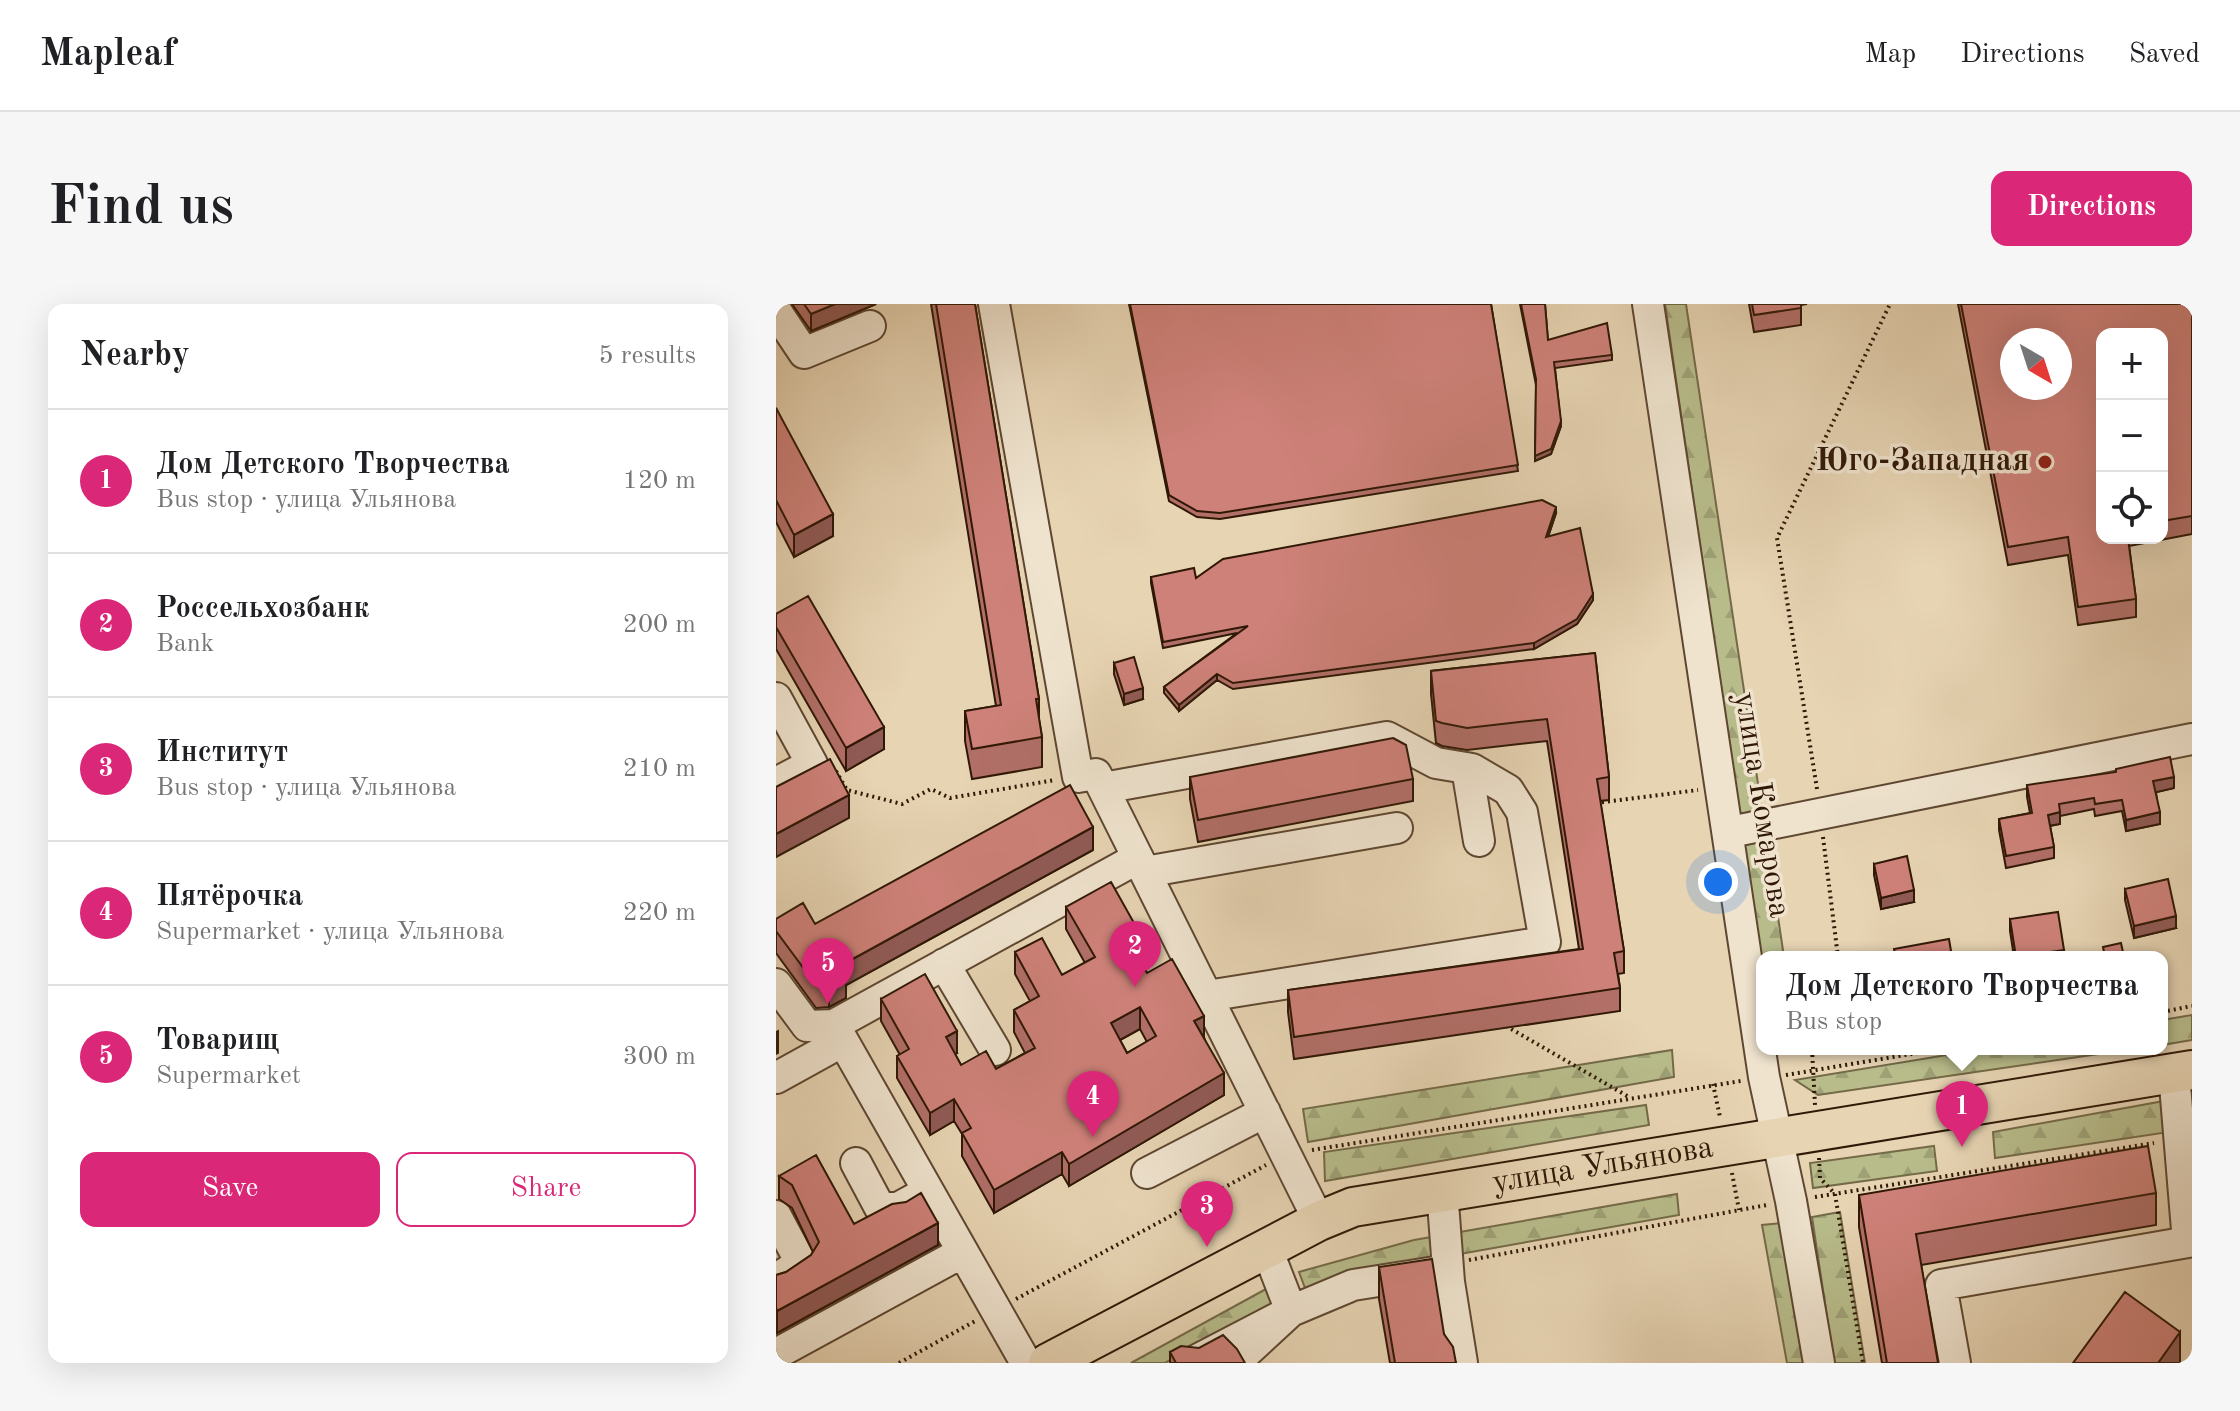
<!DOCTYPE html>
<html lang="en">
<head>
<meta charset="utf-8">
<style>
	:root { --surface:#fff; --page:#f6f6f6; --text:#202124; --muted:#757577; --line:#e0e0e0; --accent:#db2777 }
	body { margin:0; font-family:"Old Standard TT",serif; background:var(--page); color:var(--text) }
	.controls { position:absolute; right:24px; top:24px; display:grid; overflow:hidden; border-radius:16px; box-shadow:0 8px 32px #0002 }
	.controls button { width:72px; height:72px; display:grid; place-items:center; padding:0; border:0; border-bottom:2px solid var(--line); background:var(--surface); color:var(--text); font:40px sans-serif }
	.compass { position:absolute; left:1224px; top:24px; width:72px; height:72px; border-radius:50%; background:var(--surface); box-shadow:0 8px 32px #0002; rotate:141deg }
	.you { position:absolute; left:942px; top:578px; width:28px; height:28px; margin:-20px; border:6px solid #fff; border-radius:50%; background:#1a73e8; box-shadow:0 0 0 12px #1a73e833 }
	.badge { display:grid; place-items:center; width:52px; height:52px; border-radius:50%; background:var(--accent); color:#fff; font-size:26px; font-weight:700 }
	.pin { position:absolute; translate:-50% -66px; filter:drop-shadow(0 2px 4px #0008) }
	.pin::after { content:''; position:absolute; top:42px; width:28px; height:24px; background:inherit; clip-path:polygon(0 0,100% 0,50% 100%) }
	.popup { position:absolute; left:980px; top:647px; width:412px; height:104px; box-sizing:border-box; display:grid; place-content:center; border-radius:16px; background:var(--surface); filter:drop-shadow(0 2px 6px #0005); font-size:26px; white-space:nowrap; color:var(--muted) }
	.popup b { font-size:30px; color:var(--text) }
	.popup::after { content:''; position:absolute; left:50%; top:100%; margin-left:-16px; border:16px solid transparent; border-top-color:var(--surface) }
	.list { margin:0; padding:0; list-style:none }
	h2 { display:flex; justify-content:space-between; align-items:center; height:104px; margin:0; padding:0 32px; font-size:34px }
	h2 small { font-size:26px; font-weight:400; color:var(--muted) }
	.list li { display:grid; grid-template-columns:52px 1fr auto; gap:24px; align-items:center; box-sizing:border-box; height:144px; padding:0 32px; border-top:2px solid var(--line) }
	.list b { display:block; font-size:30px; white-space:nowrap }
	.list p { margin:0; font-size:26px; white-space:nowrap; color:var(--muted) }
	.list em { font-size:26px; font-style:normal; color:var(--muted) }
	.actions { display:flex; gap:16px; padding:24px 32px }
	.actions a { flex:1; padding:18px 0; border:2px solid var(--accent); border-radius:16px; text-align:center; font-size:28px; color:var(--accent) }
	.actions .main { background:var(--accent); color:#fff }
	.icon { flex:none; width:44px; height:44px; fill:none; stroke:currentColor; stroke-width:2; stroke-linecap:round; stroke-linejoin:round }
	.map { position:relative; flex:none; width:1416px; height:1059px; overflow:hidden; border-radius:16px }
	header { display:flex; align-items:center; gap:48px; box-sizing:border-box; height:112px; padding:0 40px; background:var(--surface); border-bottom:2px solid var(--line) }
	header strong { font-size:38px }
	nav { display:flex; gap:44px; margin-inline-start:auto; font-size:28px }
	.intro { display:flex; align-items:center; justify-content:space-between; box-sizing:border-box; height:192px; padding:0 48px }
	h1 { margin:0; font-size:56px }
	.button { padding:20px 36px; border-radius:16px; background:var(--accent); color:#fff; font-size:28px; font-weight:700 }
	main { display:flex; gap:48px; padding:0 48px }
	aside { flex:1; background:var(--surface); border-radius:16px; box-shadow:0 8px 32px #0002 }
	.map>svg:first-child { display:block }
	.forest { fill:url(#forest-firs); stroke:#746a48; stroke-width:2 }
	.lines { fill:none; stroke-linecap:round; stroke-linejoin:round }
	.minor-casing { stroke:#5e4731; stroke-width:34 }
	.major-casing { stroke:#301806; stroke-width:42 }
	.path { stroke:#301806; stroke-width:4; stroke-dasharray:2 4; stroke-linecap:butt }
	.minor { stroke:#efe3ce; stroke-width:30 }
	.major { stroke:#e7d4b3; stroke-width:38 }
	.wall { fill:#b16f68; stroke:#301806; stroke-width:2; fill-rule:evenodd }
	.shaded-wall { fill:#905a55; stroke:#301806; stroke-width:2 }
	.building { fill:#ce8179; stroke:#301806; stroke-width:2; fill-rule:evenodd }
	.poi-dot { fill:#8f2418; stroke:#efe3ce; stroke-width:3 }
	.labels { text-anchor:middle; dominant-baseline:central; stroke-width:7; stroke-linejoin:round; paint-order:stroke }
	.poi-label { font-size:32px; font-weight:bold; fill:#301806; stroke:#efe3ce; text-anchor:end }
	.street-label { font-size:32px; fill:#301806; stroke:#efe3ce }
</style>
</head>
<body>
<header>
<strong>Mapleaf</strong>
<nav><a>Map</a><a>Directions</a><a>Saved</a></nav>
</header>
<div class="intro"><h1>Find us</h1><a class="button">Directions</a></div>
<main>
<aside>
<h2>Nearby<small>5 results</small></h2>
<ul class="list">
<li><span class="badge">1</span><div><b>Дом Детского Творчества</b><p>Bus stop · улица Ульянова</p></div><em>120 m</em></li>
<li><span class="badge">2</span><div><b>Россельхозбанк</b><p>Bank</p></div><em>200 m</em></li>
<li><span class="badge">3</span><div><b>Институт</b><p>Bus stop · улица Ульянова</p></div><em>210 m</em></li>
<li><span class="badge">4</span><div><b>Пятёрочка</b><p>Supermarket · улица Ульянова</p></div><em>220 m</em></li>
<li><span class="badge">5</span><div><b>Товарищ</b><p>Supermarket</p></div><em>300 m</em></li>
</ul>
<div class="actions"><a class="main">Save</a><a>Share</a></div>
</aside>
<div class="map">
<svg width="1416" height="1059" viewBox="0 0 1416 1059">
	<defs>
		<pattern id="forest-firs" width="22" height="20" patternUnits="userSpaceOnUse" patternTransform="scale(2)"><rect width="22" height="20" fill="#b8bc8b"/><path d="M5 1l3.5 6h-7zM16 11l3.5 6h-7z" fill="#9ea176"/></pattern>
	</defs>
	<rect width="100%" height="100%" fill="#e7d4b3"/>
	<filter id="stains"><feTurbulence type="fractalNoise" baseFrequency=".0025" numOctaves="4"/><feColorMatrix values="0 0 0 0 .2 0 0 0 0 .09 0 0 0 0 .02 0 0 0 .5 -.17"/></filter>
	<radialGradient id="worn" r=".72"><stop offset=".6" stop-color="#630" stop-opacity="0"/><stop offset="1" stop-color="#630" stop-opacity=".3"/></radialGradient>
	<!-- forest -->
	<path class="forest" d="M 889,0 L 910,0 L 1008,653 L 986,653 L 986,669 Z
		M 1416,711 L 1416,736 L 1386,741 L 1386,716 Z
		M 1207,745 L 1357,745 L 1042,791 L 1019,776 Z
		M 896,746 L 898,773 L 532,838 L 527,805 Z
		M 1388,797 L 1393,828 L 1219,854 L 1217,828 Z
		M 870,801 L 873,821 L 549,877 L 548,848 Z
		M 1158,842 L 1161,867 L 1037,884 L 1034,859 Z
		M 901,890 L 903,911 L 639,958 L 529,984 L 523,968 L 638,936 Z
		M 1064,908 L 1089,1059 L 1058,1059 L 1036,913 Z
		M 1008,919 L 1033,1059 L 1011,1059 L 986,921 Z
		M 490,985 L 497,1000 L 389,1059 L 355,1059 Z"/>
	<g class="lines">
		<!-- minor casing -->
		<g class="minor-casing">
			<path id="minor" d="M 218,0 L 302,473 L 320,470 L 543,917
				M 872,0 L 988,773 L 1015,897 L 1043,1059
				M 0,7 L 28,49 L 94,22
				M 0,394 L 36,460 L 0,479
				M 691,464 L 703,537
				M 327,484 L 611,433 L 660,459 L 696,465 L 732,486 L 746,508 L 769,638 L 431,692
				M 954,528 L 1416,435
				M 369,568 L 621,524
				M 168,660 L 219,746
				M 0,680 L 31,722 L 58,721
				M 0,774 L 67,737
				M 80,859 L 104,904 L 122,904 L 144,892
				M 371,869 L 489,808
				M 666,886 L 673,978 L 686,1059
				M 0,912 L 25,959 L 0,975
				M 0,1050 L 187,948
				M 250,1059 L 58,721 L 362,554
				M 415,1059 L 515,1007 L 577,981 L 672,966
				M 465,1059 L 463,1055 L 515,1007 L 491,945
				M 1179,1059 L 1165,981 L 1412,938 L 1398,769"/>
		</g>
		<!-- major casing -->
		<g class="major-casing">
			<g id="major">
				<path id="s1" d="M 272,1059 L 543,917 L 577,903 L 1416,766"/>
			</g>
		</g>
		<!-- path -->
		<path class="path" d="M 60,467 L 71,486 L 126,500 L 155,485 L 174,494 L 279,476
			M 1041,485 L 1001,234 L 1114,0
			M 820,499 L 922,486
			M 1047,533 L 1062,653
			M 1386,708 L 1416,702
			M 730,722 L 853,793
			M 1036,745 L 1039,801
			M 1010,771 L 1165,745
			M 937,780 L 944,813
			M 536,846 L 965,777
			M 1043,854 L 1044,874 L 1059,890 L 1087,1059
			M 956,869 L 963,906
			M 1039,893 L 1378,839
			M 693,956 L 991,901
			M 240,995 L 490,861
			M 123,1059 L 201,1016"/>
		<!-- minor -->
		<use href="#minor" class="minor"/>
		<!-- major -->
		<use href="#major" class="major"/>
	</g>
	<!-- wall -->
	<path class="wall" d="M 16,0 L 100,0 L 35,27 Z
		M 155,0 L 199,0 L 263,395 L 263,416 L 266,433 L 266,463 L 196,475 L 189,437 L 189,407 L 220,402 Z
		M 353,0 L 715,0 L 742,167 L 444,215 L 421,213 L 393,197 Z
		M 744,0 L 769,0 L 772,36 L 836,51 L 836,56 L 779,64 L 785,122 L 775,150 L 759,157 L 760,81 Z
		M 973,0 L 1031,0 L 1025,1 L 1025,21 L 978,28 Z
		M 1182,0 L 1416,0 L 1416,230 L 1353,242 L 1360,295 L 1360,313 L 1302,321 L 1292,251 L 1232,261 ZM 1386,30 L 1386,234 L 1326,234 Z
		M 0,104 L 57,232 L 18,253 L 0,218 Z
		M 780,209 L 772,233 L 817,296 L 801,320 L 758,345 L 457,385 L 441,376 L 403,407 L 388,389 L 388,383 L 461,329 L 387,344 L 375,279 L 375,273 L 420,274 Z
		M 0,310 L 108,445 L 70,467 L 0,345 Z
		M 819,349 L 833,473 L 833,496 L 824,497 L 848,647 L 848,669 L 842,670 L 844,684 L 844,707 L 518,755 L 512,708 L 512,686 L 803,645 L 771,437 L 691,446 L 666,442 L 660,439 L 655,390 L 655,367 Z
		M 338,359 L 367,395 L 348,401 L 338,370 Z
		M 414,473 L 637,475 L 637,497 L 422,538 L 414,495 Z
		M 1251,481 L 1398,484 L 1380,488 L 1384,520 L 1350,527 L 1346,507 L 1319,512 L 1318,505 L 1284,512 L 1284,520 L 1274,522 L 1278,543 L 1278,554 L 1230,564 L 1223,526 L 1223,515 L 1254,509 L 1251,493 Z
		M 317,546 L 70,681 L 70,694 L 53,703 L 40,704 L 0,649 L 0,615 L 39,620 Z
		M 1098,560 L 1138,598 L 1105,605 L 1098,571 Z
		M 1349,585 L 1400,624 L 1358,634 L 1349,596 Z
		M 290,603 L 367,657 L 365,658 L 371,669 L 428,733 L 448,791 L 293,882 L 286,870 L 218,909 L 186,852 L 186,830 L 178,817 L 154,831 L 121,774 L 121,752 L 124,751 L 105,717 L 105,695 L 181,749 L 179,750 L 185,761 L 220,765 L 249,749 L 238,728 L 238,706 L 254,697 L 239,670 L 239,648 L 286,671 L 309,659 L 290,625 ZM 364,725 L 371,738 L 351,749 L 344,736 Z
		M 1234,615 L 1288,646 L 1288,653 L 1238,653 L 1234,627 Z
		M 3,872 L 78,920 L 162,941 L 1,1029 L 0,1026 L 0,971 L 10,968 L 35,951 L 37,948 L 16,904 L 3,895 Z
		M 1380,889 L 1380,921 L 1145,961 L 1162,1059 L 1106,1059 L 1083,923 L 1083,891 Z
		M 603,963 L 668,1030 L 680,1059 L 614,1059 L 603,995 Z
		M 394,1048 L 469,1059 L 394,1059 Z"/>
	<!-- shaded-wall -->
	<path class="shaded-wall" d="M 59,0 L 100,0 L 35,27 L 35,10 Z
		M 785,117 L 785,122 L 775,150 L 759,157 L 759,152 Z
		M 780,203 L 780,209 L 770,239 L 770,233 Z
		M 57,210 L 57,232 L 18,253 L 18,231 Z
		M 817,290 L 817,296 L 801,320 L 758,345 L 758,339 Z
		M 441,370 L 441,376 L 403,407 L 403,401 Z
		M 367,384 L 367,395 L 348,401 L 348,390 Z
		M 108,423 L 108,445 L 70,467 L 70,444 Z
		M 1398,473 L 1398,484 L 1377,489 L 1377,477 Z
		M 73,491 L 73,514 L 0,553 L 0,530 Z
		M 1284,508 L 1284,520 L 1272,522 L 1272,511 Z
		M 1384,508 L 1384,520 L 1350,527 L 1350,516 Z
		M 317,523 L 317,546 L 70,681 L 70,694 L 53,703 L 53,681 L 64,662 Z
		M 1138,586 L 1138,598 L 1105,605 L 1105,594 Z
		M 1400,612 L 1400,624 L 1358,634 L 1358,622 Z
		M 367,635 L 367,657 L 355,664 L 355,641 Z
		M 364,703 L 364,725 L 335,741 L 335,719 Z
		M 428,712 L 428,734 L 418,717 Z
		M 2,727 L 2,749 L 0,750 L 0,728 Z
		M 181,727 L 181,749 L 170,756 L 170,733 Z
		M 448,769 L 448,791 L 293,882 L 293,860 Z
		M 178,795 L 178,817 L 154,831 L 154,809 Z
		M 286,848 L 286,870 L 218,909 L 218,886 Z
		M 162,919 L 162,941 L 1,1029 L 1,1007 Z
		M 1404,1028 L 1404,1059 L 1382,1059 Z"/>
	<!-- building -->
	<path class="building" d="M 28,0 L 59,0 L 35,10 Z
		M 160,0 L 199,0 L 263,395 L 260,395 L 266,433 L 196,445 L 189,407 L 225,401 Z
		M 354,0 L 715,0 L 742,161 L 444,209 L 421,207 L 393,191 Z
		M 745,0 L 769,0 L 772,36 L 831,19 L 836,51 L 778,58 L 785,117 L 775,145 L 759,152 L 760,75 Z
		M 976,0 L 1025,0 L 1025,4 L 978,11 Z
		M 1185,0 L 1416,0 L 1416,212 L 1386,217 L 1386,30 L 1326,30 L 1326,234 L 1352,234 L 1360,295 L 1302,303 L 1292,233 L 1232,243 ZM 1236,36 L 1284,36 L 1284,84 L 1236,84 Z
		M 0,104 L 57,210 L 18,231 L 0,196 Z
		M 766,196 L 780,203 L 770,233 L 804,224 L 817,290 L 801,315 L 758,339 L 457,379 L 441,370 L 403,401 L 388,383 L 472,322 L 387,338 L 375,273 L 418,264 L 420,274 L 447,255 Z
		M 32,292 L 108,423 L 70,444 L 0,323 L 0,310 Z
		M 819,349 L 833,473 L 821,475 L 848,647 L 838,649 L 844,684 L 518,733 L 512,686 L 807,645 L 771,415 L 691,424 L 666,419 L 660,417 L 655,367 Z
		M 358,353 L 367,384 L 348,390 L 338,359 Z
		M 617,434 L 630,441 L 637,475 L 422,516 L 414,473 Z
		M 1394,453 L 1398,473 L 1377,477 L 1384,508 L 1350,516 L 1346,496 L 1319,500 L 1318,494 L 1283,500 L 1284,508 L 1272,511 L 1278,543 L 1230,552 L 1223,515 L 1256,509 L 1251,481 L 1340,468 L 1340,465 Z
		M 54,455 L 73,491 L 0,530 L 0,483 Z
		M 294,481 L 317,523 L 64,662 L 70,672 L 53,681 L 40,681 L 0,627 L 0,615 L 27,599 L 39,620 Z
		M 1131,552 L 1138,586 L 1105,594 L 1098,560 Z
		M 1392,575 L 1400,612 L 1358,622 L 1349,585 Z
		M 335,578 L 367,635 L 355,641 L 371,669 L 396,655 L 428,712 L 418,717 L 448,769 L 293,860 L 286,848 L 218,886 L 186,829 L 195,824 L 178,795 L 154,809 L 121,752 L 133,745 L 105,695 L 149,670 L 181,727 L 170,733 L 185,761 L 210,747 L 220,765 L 259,744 L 238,706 L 263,692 L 239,648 L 266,634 L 286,671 L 319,653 L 290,603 ZM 364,703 L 380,732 L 351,749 L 335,719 Z
		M 1282,608 L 1288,646 L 1240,653 L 1234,615 Z
		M 1173,635 L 1176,653 L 1120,653 L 1118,645 Z
		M 1345,639 L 1348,653 L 1329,653 L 1327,643 Z
		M 1372,842 L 1380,889 L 1140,930 L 1162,1059 L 1111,1059 L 1083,891 Z
		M 40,851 L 78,920 L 116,900 L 130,898 L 145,889 L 162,919 L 1,1007 L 0,1004 L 0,971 L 10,968 L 35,951 L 43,938 L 16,881 L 3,872 Z
		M 656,955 L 668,1030 L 677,1043 L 680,1059 L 619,1059 L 603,963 Z
		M 1349,988 L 1404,1028 L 1382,1059 L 1297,1059 Z
		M 447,1031 L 461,1045 L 469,1059 L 400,1059 L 394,1048 L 405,1042 L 423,1044 Z"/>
	<!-- markers -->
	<circle class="poi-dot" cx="1269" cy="158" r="8"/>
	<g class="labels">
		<!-- poi labels -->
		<g class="poi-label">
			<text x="1253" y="158">Юго-Западная</text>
		</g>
		<!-- street labels -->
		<g class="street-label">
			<text transform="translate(985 501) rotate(81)">улица Комарова</text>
			<text stroke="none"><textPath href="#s1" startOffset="596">улица Ульянова</textPath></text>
		</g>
	</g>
	<rect width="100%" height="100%" filter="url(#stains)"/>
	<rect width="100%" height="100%" fill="url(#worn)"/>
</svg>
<div class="controls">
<button>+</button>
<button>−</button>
<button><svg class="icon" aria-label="locate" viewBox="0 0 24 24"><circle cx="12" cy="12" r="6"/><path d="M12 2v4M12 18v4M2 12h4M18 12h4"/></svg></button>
</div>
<svg class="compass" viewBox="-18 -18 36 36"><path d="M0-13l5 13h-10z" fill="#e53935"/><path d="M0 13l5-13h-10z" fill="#757577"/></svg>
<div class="you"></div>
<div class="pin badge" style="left:1186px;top:843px">1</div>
<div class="popup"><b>Дом Детского Творчества</b>Bus stop</div>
<div class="pin badge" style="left:359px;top:683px">2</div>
<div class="pin badge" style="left:431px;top:943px">3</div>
<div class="pin badge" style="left:317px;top:833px">4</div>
<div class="pin badge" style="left:52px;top:700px">5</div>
</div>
</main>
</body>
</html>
